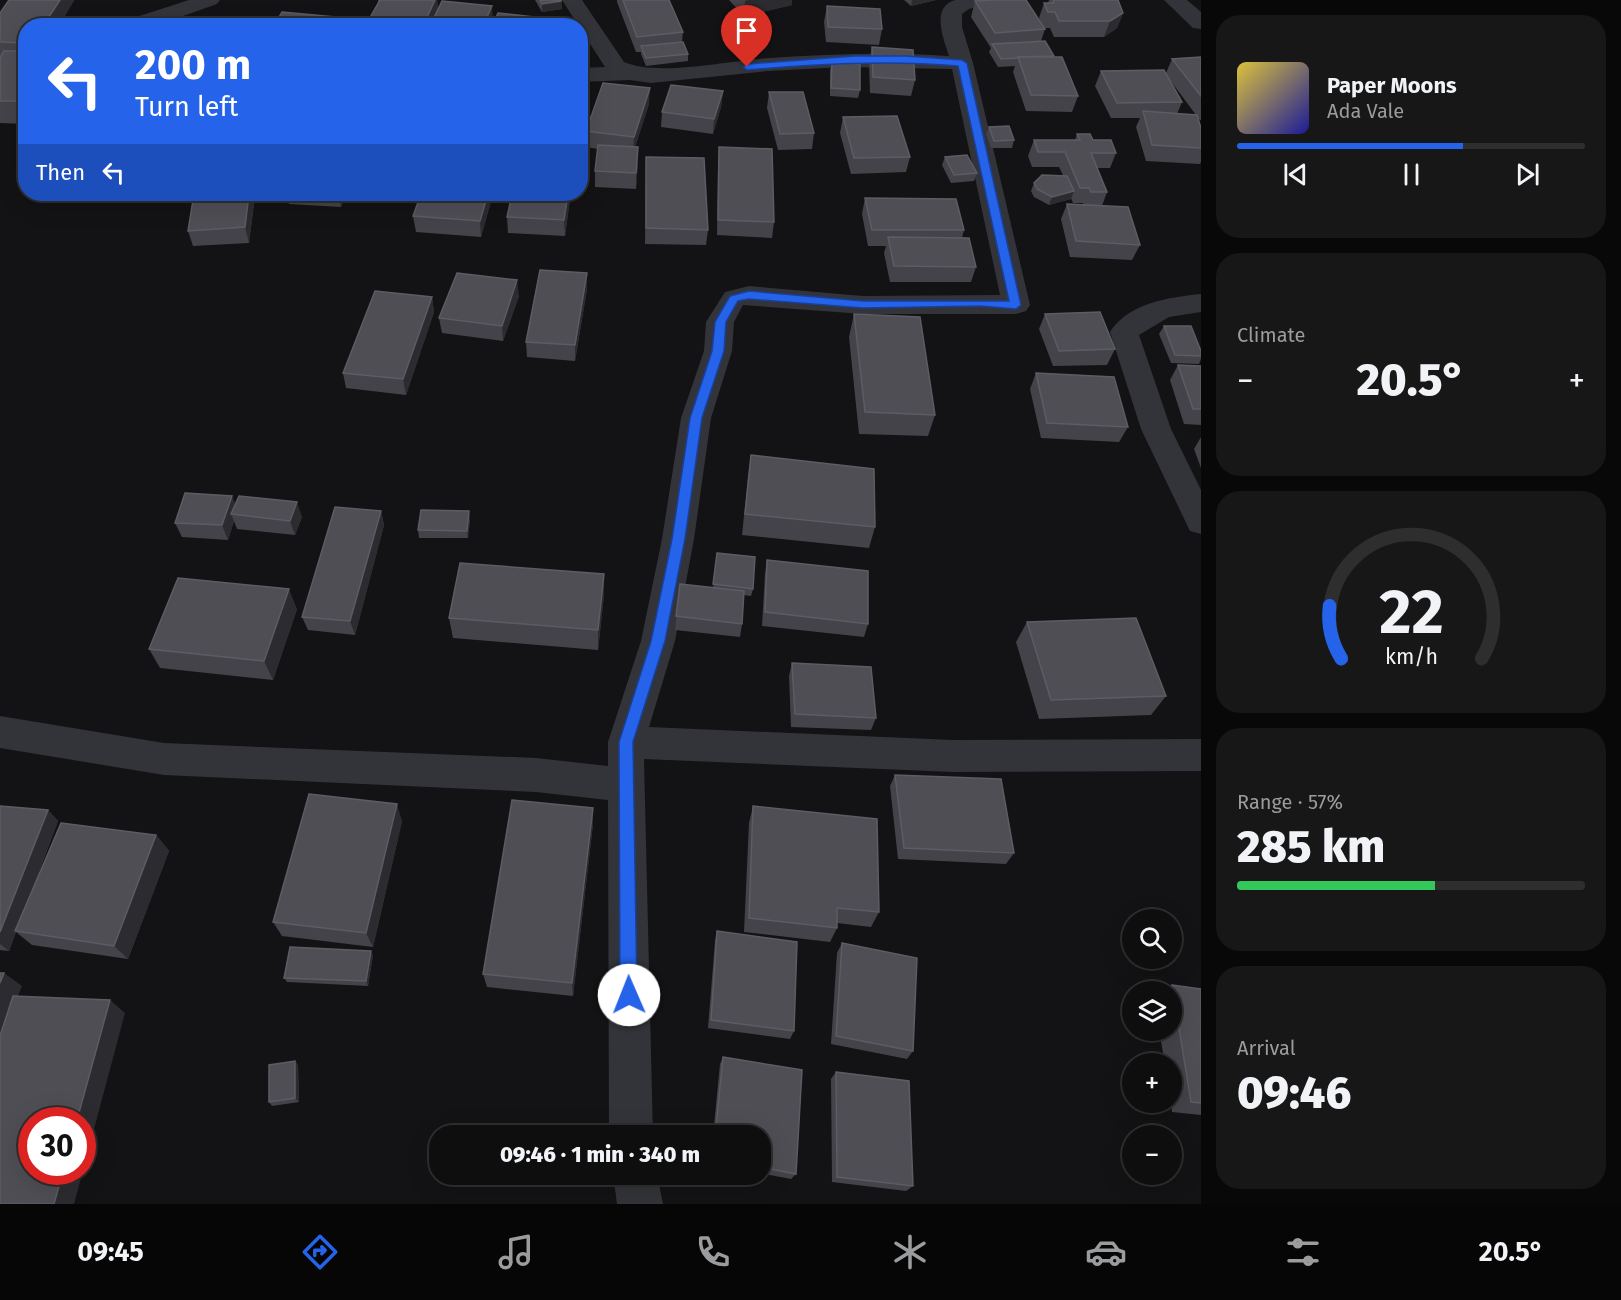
<!DOCTYPE html>
<meta charset="utf-8">
<style>
body{margin:0;font-family:"Fira Sans",sans-serif;background:#171718;color:#f1f3f6;height:100vh;display:flex;flex-direction:column;font-size:22px;white-space:nowrap}
*{box-sizing:border-box;margin:0}
p{font-size:20px;color:#9b9c9e}
.icon{flex:none;width:33px;height:33px;fill:none;stroke:currentColor;stroke-width:2;stroke-linecap:round;stroke-linejoin:round}
.map{position:relative;flex:1;overflow:hidden}
.drawer{display:flex;flex-direction:column;gap:15px;padding:15px;background:#080808;width:420px}
.drawer>*{flex:none}
.banner{position:absolute;left:18px;top:18px;width:570px;height:183px;border-radius:24px;box-shadow:0 6px 24px #0002,0 0 0 2px #2e2e2f;background:#2563eb;color:#fff;overflow:hidden}
.fabs{position:absolute;left:1122px;top:909px;display:grid;gap:12px}
.fabs a{display:grid;place-items:center;width:60px;height:60px;border-radius:50%;background:#0e0e0f;box-shadow:0 6px 24px #0002,0 0 0 2px #2e2e2f;font-size:30px}
.speed{position:absolute;left:18px;top:1107px;display:flex;gap:12px;font-size:30px;font-weight:700;text-align:center}
.speed>*{display:grid;place-content:center;width:78px;height:78px;border-radius:50%;background:#0e0e0f;box-shadow:0 6px 24px #0002,0 0 0 2px #2e2e2f;line-height:1}
.speed .limit{border:9px solid #d22;background:#fff;color:#111}
.pin{position:absolute;display:grid;place-items:center;width:51px;height:51px;color:#fff;margin:-62px -26px;border-radius:50% 50% 50% 0;rotate:-45deg;box-shadow:0 0 6px #0007}
.pin .icon{rotate:45deg}
.me{position:absolute;width:66px;margin:-33px;rotate:359deg;stroke-linejoin:round;filter:drop-shadow(0 0 4px #0008)}
.turn{display:flex;align-items:center;gap:21px;height:126px;padding:0 18px;font-size:27px}
.turn .icon{width:78px;height:78px;stroke-width:2.5}
.turn b{display:block;font-size:42px;line-height:51px}
.then{display:flex;align-items:center;height:57px;padding:0 18px;background:#0003;gap:12px;font-size:22px}
.big{font-size:45px;font-weight:800;line-height:1.1}
.drawer .card{flex:1;display:flex;flex-direction:column;justify-content:center;gap:9px;min-width:0;padding:0 21px;border-radius:24px;background:#171718}
.drawer .dial{align-items:center;gap:0}
.dial svg{height:156px;overflow:visible;fill:none;stroke:#2e2e2f;stroke-width:7;stroke-linecap:round;text-anchor:middle}
.dial text{fill:#f1f3f6;stroke:none}
.song{display:flex;align-items:center;gap:18px}
.cover{width:72px;height:72px;border-radius:9px;background:linear-gradient(135deg,hsl(50 70% 55%),hsl(240 70% 35%))}
.played{height:6px;border-radius:3px;background:linear-gradient(90deg,#2563eb 65%,#2e2e2f 65%)}
.keys{display:flex;justify-content:space-around;direction:ltr}
.heat{display:flex;justify-content:space-between;align-items:center;font-size:33px;direction:ltr}
.charge{height:9px;border-radius:4px;background:linear-gradient(90deg,#34c759 57%,#2e2e2f 0)}
.trip{position:absolute;left:429px;top:1125px;width:342px;height:60px;border-radius:24px;background:#0e0e0f;box-shadow:0 6px 24px #0002,0 0 0 2px #2e2e2f;font-weight:800;line-height:60px;text-align:center}
.tabs{display:flex;height:96px;justify-content:space-around;align-items:center;background:#060606;color:#9b9c9e}
.tabs .icon{width:42px;height:42px}
.tabs .selected{color:#2563eb}
.tabs b{font-size:27px;color:#f1f3f6}
main{display:flex;flex:1;min-height:0}
.map>svg:first-child{display:block}
.lines{fill:none;stroke-linecap:round;stroke-linejoin:round}
.minor{fill:#333439;fill-rule:evenodd}
.wall{fill:#444349;fill-rule:evenodd}
.shaded-wall{fill:#2c2b2f}
.building{fill:#4f4e55;stroke:#5c5c64;stroke-width:1.5}
.route{fill:#2563eb;stroke:#184099;stroke-width:1.5}
</style>
<main>
<div class="map">
<svg width="1201" height="1204" viewBox="0 0 1201 1204">
<rect width="100%" height="100%" fill="#131214"/>
<g class="lines">
<g class="minor">
<path d="M189 0H220L217 4 155 26 124 25 127 20Z"/>
<path d="M562 0H582L624 62C658 77 730 60 770 58 829 54 889 52 949 56 944 40 930 7 955 0 965 0 979 0 989 0L986 4 969 9 962 14V27L973 63 1030 305 1026 311 1016 314H863L743 305 734 322 732 351 711 418 694 539 675 641 649 727 953 740 1201 739V771L953 772 644 759 653 1136H609L608 800 536 792 164 775 0 748V716L164 743 536 758 608 766V742L641 641 662 539 681 418 704 351 706 322 725 292 749 286 863 296 1000 295 952 69 845 67 768 71 651 83 630 80 580 82V68L605 67Z"/>
<path d="M1164 0H1187L1201 12V29L1193 28Z"/>
<path d="M1201 294V312L1169 317 1139 335 1171 429 1201 490V534L1190 531 1141 429 1110 332C1128 303 1170 297 1201 294Z"/>
<path d="M613 1174H657L663 1204H617Z"/>
</g>
</g>
<g class="wall">
<path d="M9 0H74V1L26 26V124L0 123V13Z"/>
<path d="M378 0H437L438 9 493 21 491 26H369L368 21 378 3Z"/>
<path d="M535 0H561L562 9 542 12Z"/>
<path d="M617 0H669L683 32 682 42 688 54V61L646 66 641 54V52H636L617 2Z"/>
<path d="M729 0H792V5L744 16Z"/>
<path d="M904 0H936L911 6Z"/>
<path d="M1049 0H1118L1123 13 1117 28 1104 37H1054L1050 28H1044L1045 29 1041 41 1054 56 1053 57 1078 96 1072 112 1026 111 1013 72 1015 66 998 67 989 52 991 48 971 17 975 1 1041 23 1039 18 1044 3H1048Z"/>
<path d="M827 6 882 29 879 45 826 42 824 22Z"/>
<path d="M872 47 915 80 911 96 870 93 869 62Z"/>
<path d="M1201 57V120H1200L1197 117 1201 128V162L1200 164 1146 161 1136 127 1140 118H1111L1095 86 1101 71 1166 73 1172 59ZM1170 80 1196 115 1177 114 1182 102Z"/>
<path d="M832 62 860 90 858 98 830 96V70Z"/>
<path d="M723 91 721 107 713 134 661 127 662 112Z"/>
<path d="M769 92 814 133 812 149 778 150 767 108Z"/>
<path d="M649 104 635 147 638 162 636 189 595 187V171L598 149 586 147V131Z"/>
<path d="M843 117 910 157 906 172 851 174 840 133Z"/>
<path d="M989 127 1014 140 1012 148H991L986 134Z"/>
<path d="M1077 134 1093 140 1116 153 1110 168H1097L1107 192 1102 206 1140 245 1132 260 1070 257 1061 219 1067 204 1083 205V203H1073L1071 198V199L1049 205 1034 197 1031 191 1034 183 1063 175 1059 167H1032L1028 156 1034 140H1075Z"/>
<path d="M719 147 774 222 772 238 717 235 718 163Z"/>
<path d="M646 157 708 230 706 245 645 244Z"/>
<path d="M945 157 977 173 974 181 951 183 942 165Z"/>
<path d="M286 194H346L341 207 289 204Z"/>
<path d="M421 194H493L481 237 416 232 413 216Z"/>
<path d="M255 196 249 243 193 246 188 231Z"/>
<path d="M865 198 964 230 962 238 976 267 971 282H890L884 253 886 246H868L862 214Z"/>
<path d="M570 199 565 236 508 233 507 217Z"/>
<path d="M587 289 575 361 527 357 526 342Z"/>
<path d="M519 296 503 341 442 333 439 318Z"/>
<path d="M432 297 434 312 406 395 346 388 343 373Z"/>
<path d="M854 314 935 415 928 436 859 434 849 337Z"/>
<path d="M1045 314 1115 349 1107 365 1053 366 1039 329Z"/>
<path d="M1164 326 1201 351V359L1199 364 1171 363 1159 334Z"/>
<path d="M1178 365 1201 366V425L1184 424 1170 380Z"/>
<path d="M1036 373 1128 427 1119 442 1041 438 1030 389Z"/>
<path d="M1201 437V468L1194 449Z"/>
<path d="M751 455 875 527 869 548 742 535 748 477Z"/>
<path d="M235 504 302 517 295 535 237 529 234 521 228 540 182 537 175 523Z"/>
<path d="M381 511 384 525 355 635 308 630 302 617Z"/>
<path d="M470 519 468 538H419L418 530Z"/>
<path d="M717 553 753 589 751 596 744 595 742 624 740 637 675 630 680 584 713 588Z"/>
<path d="M767 560 868 624 864 637 762 626 765 574Z"/>
<path d="M604 574V595L598 650 453 638 449 618Z"/>
<path d="M297 609 273 680 160 668 149 649Z"/>
<path d="M1027 622 1166 696 1151 715 1039 719 1016 642Z"/>
<path d="M792 663 876 718 871 730 791 727 789 676Z"/>
<path d="M895 775 1014 853 1006 864 898 859 890 786Z"/>
<path d="M0 806 48 810 58 821 29 899 156 835 169 851 128 959 32 945 16 932 9 951 0 950Z"/>
<path d="M753 806 879 912 871 927 837 923V928L830 942 744 932 749 823Z"/>
<path d="M402 821 373 947 282 936 273 922Z"/>
<path d="M593 824 573 996 487 987 483 974Z"/>
<path d="M717 931 794 1031 790 1039 708 1028 715 941Z"/>
<path d="M842 943 913 1051 907 1059 831 1044 837 953Z"/>
<path d="M373 955 368 986 287 982 284 978Z"/>
<path d="M1172 985 1201 989V1115L1172 1112 1171 1102 1172 1064H1165L1159 1030H1172V992H1163Z"/>
<path d="M723 1057 796 1174 791 1179 760 1173V1136H713L720 1064Z"/>
<path d="M295 1061 298 1065 299 1102 272 1106 269 1102Z"/>
<path d="M836 1072 913 1186 906 1191 832 1182 831 1079Z"/>
</g>
<g class="shaded-wall">
<path d="M60 0H74V1L59 26H43Z"/>
<path d="M435 0H437L439 11 432 26H423Z"/>
<path d="M748 0H792V5L744 16 745 1Z"/>
<path d="M912 0H936L911 6Z"/>
<path d="M561 1 562 9 542 12V4Z"/>
<path d="M492 6 493 21 491 26H483Z"/>
<path d="M1123 13 1117 28 1104 37 1110 21Z"/>
<path d="M346 18 347 26H342Z"/>
<path d="M650 88 649 104 633 153 634 137Z"/>
<path d="M723 91 721 107 713 134 714 119Z"/>
<path d="M638 147V162L636 189V173Z"/>
<path d="M1074 191 1071 199 1049 205 1052 197Z"/>
<path d="M249 194H254L255 196 249 243 245 227Z"/>
<path d="M338 194H346L341 207Z"/>
<path d="M488 194H493L481 237 480 221Z"/>
<path d="M568 194H570V199L565 236 564 220Z"/>
<path d="M587 273V289L575 361V345Z"/>
<path d="M517 280 519 296 503 341 502 326Z"/>
<path d="M432 297 434 312 406 395 403 379Z"/>
<path d="M232 496 238 510 231 514 234 521 228 540 222 525Z"/>
<path d="M297 502 302 517 295 535 290 521Z"/>
<path d="M381 511 384 525 355 635 350 621Z"/>
<path d="M469 511 470 519 468 538 467 531Z"/>
<path d="M604 574V595L598 650V630Z"/>
<path d="M289 589 297 609 273 680 264 661Z"/>
<path d="M397 804 402 821 373 947 366 933Z"/>
<path d="M593 808V824L573 996 572 983Z"/>
<path d="M48 810 58 821 9 951 0 944V932Z"/>
<path d="M156 835 169 851 128 959 114 946Z"/>
<path d="M371 951 373 955 368 986 366 981Z"/>
<path d="M4 973 22 986 0 1040V983Z"/>
<path d="M110 1000 125 1013 74 1204H54L63 1172H82V1120H77Z"/>
<path d="M295 1061 298 1065 299 1102 295 1098Z"/>
</g>
<g class="building">
<path d="M9 0H60L43 26H26V43L0 42V13Z"/>
<path d="M380 0H435L423 26 368 21Z"/>
<path d="M540 0H561V1L542 4Z"/>
<path d="M623 0H669L683 32 637 37Z"/>
<path d="M992 0H1026L1045 29 995 33 975 1Z"/>
<path d="M1053 0H1118L1123 13 1110 21H1059L1055 12H1048L1044 3H1054Z"/>
<path d="M442 1 492 6 483 26H430Z"/>
<path d="M827 6 880 9 882 29 828 27Z"/>
<path d="M282 12 346 18 342 26H274Z"/>
<path d="M498 13 552 19 549 26H492Z"/>
<path d="M258 18 278 19 274 26H254Z"/>
<path d="M1045 41 1054 56 1018 57V58L1001 59 992 44Z"/>
<path d="M683 42 688 54 646 58 641 46Z"/>
<path d="M872 47 913 50 915 80 873 77Z"/>
<path d="M4 51H26V101H0V58Z"/>
<path d="M1018 57H1062L1078 96 1031 95Z"/>
<path d="M1201 57V96L1172 59Z"/>
<path d="M832 62 860 64V90L831 88Z"/>
<path d="M1164 70 1182 102 1117 103 1101 71Z"/>
<path d="M603 83 650 88 634 137 586 131Z"/>
<path d="M671 85 723 91 714 119 662 112Z"/>
<path d="M769 92H803L814 133 780 134Z"/>
<path d="M1143 111 1197 115 1201 128V148L1152 145Z"/>
<path d="M897 116 910 157 854 158 843 117Z"/>
<path d="M1009 126 1014 140 994 141 989 127Z"/>
<path d="M1077 134H1090L1093 140H1111L1116 153H1091L1107 192H1091L1089 188H1080L1065 152H1038L1034 140H1080Z"/>
<path d="M598 145 638 147 636 173 595 171Z"/>
<path d="M719 147 772 149 774 222 718 220Z"/>
<path d="M967 155 977 173 954 175 945 157Z"/>
<path d="M646 157 704 158 708 230 646 228Z"/>
<path d="M1042 175 1067 176 1074 191 1052 197 1037 189 1034 183Z"/>
<path d="M194 194H249L245 227 188 231Z"/>
<path d="M421 194H488L480 221 413 216Z"/>
<path d="M512 194H568L564 220 507 217Z"/>
<path d="M865 198 956 199 964 230H872Z"/>
<path d="M1067 204 1128 207 1140 245 1076 241Z"/>
<path d="M888 237 969 238 976 267 894 266Z"/>
<path d="M540 270 587 273 575 345 526 342Z"/>
<path d="M457 273 517 280 502 326 439 318Z"/>
<path d="M375 291 432 297 403 379 343 373Z"/>
<path d="M1100 312 1115 349 1059 351 1045 314Z"/>
<path d="M854 314 920 317 935 415 865 412Z"/>
<path d="M1164 326H1191L1201 351V356L1175 355Z"/>
<path d="M1178 365 1201 366V409H1193Z"/>
<path d="M1036 373 1114 377 1128 427 1047 423Z"/>
<path d="M751 455 874 469 875 527 745 514Z"/>
<path d="M185 493 232 496 222 525 175 523Z"/>
<path d="M239 496 297 502 290 521 231 514Z"/>
<path d="M335 507 381 511 350 621 302 617Z"/>
<path d="M421 510 469 511 467 531 418 530Z"/>
<path d="M717 553 755 557 753 589 713 584Z"/>
<path d="M767 560 868 571V624L765 612Z"/>
<path d="M460 563 604 574 598 630 449 618Z"/>
<path d="M178 578 289 589 264 661 149 649Z"/>
<path d="M680 584 744 591 742 624 676 616Z"/>
<path d="M1136 618 1166 696 1051 700 1027 622Z"/>
<path d="M792 663 871 667 876 718 795 714Z"/>
<path d="M895 775 1001 779 1014 853 904 848Z"/>
<path d="M309 794 397 804 366 933 273 922Z"/>
<path d="M512 800 593 808 572 983 483 974Z"/>
<path d="M0 806 48 810 0 932Z"/>
<path d="M753 806 877 819 879 912 837 908V928L749 918Z"/>
<path d="M61 823 156 835 114 946 15 931Z"/>
<path d="M717 931 797 942 794 1031 711 1020Z"/>
<path d="M842 943 917 958 913 1051 836 1036Z"/>
<path d="M290 947 371 951 366 981 284 978Z"/>
<path d="M0 973H4L0 983Z"/>
<path d="M1172 985 1201 989V1103L1191 1102Z"/>
<path d="M13 996 110 1000 77 1120H32V1172H63L54 1204H0V1036Z"/>
<path d="M723 1057 802 1070 796 1174 760 1167V1136H715Z"/>
<path d="M295 1061V1098L269 1102V1065Z"/>
<path d="M836 1072 909 1081 913 1186 837 1177Z"/>
</g>
<path class="route" d="M855 56H906L962 60 967 63 1021 305 1016 309 980 306 863 308 749 299 738 301 726 322 724 351 702 418 685 539 665 641 633 742 637 995 635 1001 629 1004 623 1001 620 995 619 742 651 641 672 539 690 418 712 351 715 322 730 296 749 291 863 301H1009L958 66C887 60 818 64 747 70L743 67 747 64Z"/>
</svg>
<div class="fabs">
<a><svg class="icon" aria-label="search" viewBox="0 0 24 24"><circle cx="10" cy="10" r="6"/><path d="M15 15l6 6"/></svg></a>
<a><svg class="icon" aria-label="layers" viewBox="0 0 24 24"><path d="M12 4l9 5-9 5-9-5zM3 14l9 5 9-5"/></svg></a>
<a>+</a>
<a>−</a>
</div>
<div class="speed"><div class="limit">30</div></div>
<div class="pin" style="left:747px;top:67px;background:#d93025"><svg class="icon" aria-label="arrive" viewBox="0 0 24 24"><path d="M6 21V4h12l-3 4 3 4H6"/></svg></div>
<svg class="me" style="left:629px;top:995px" viewBox="-20 -20 40 40"><circle r="19" fill="#fff"/><path d="M0-13L10 11 0 6-10 11z" fill="#2563eb"/></svg>
<div class="trip">09:46 · 1 min · 340 m</div>
<div class="banner">
<div class="turn"><svg class="icon" aria-label="left" viewBox="0 0 24 24"><path d="M17 20v-9H6M10 6l-5 5 5 5"/></svg><div><b>200 m</b>Turn left</div></div>
<div class="then">Then<svg class="icon" aria-label="left" viewBox="0 0 24 24"><path d="M17 20v-9H6M10 6l-5 5 5 5"/></svg></div>
</div>
</div>
<section class="drawer">
<div class="card">
<div class="song"><i class="cover"></i><div><b>Paper Moons</b><p>Ada Vale</p></div></div>
<div class="played"></div>
<div class="keys"><svg class="icon" aria-label="previous" viewBox="0 0 24 24"><path d="M18 5L8 12l10 7zM5 5v14"/></svg><svg class="icon" aria-label="pause" viewBox="0 0 24 24"><path d="M8 5v14M16 5v14"/></svg><svg class="icon" aria-label="next" viewBox="0 0 24 24"><path d="M6 5l10 7-10 7zM19 5v14"/></svg></div>
</div>
<div class="card"><p>Climate</p>
<div class="heat"><a>−</a><b class="big">20.5°</b><a>+</a></div>
</div>
<div class="card dial"><svg viewBox="0 0 100 80">
<path d="M14 69A42 42 0 1 1 86 69"/>
<path d="M14 69A42 42 0 0 1 8 42" stroke="#2563eb"/>
<text x="50" y="56" font-size="32" font-weight="700">22</text>
<text x="50" y="72" font-size="11">km/h</text>
</svg></div>
<div class="card"><p>Range · 57%</p><b class="big">285 km</b><div class="charge"></div></div>
<div class="card"><p>Arrival</p><b class="big">09:46</b></div>
</section>
</main>
<nav class="tabs">
<b>09:45</b>
<svg class="icon selected" aria-label="directions" viewBox="0 0 24 24"><path d="M12 3l9 9-9 9-9-9zM9 14v-3h6M13 9l2 2-2 2"/></svg>
<svg class="icon" aria-label="music" viewBox="0 0 24 24"><path d="M9 18V5l10-2v13"/><circle cx="6" cy="18" r="3"/><circle cx="16" cy="16" r="3"/></svg>
<svg class="icon" aria-label="phone" viewBox="0 0 24 24"><path d="M5 4h4l2 5-3 2q2 4 5 5l2-3 5 2v4C11 20 4 13 5 4z"/></svg>
<svg class="icon" aria-label="climate" viewBox="0 0 24 24"><path d="M12 3v18M4 7l16 10M4 17L20 7"/></svg>
<svg class="icon" aria-label="car" viewBox="0 0 24 24"><path d="M5 17H2v-5l4-1 3-4h7l3 4 3 1v5h-3M9 17h6M6 11h13"/><circle cx="7" cy="17" r="2"/><circle cx="17" cy="17" r="2"/></svg>
<svg class="icon" aria-label="filters" viewBox="0 0 24 24"><path d="M4 7h16M4 17h16"/><circle cx="9" cy="7" r="2"/><circle cx="15" cy="17" r="2"/></svg>
<b>20.5°</b>
</nav>
